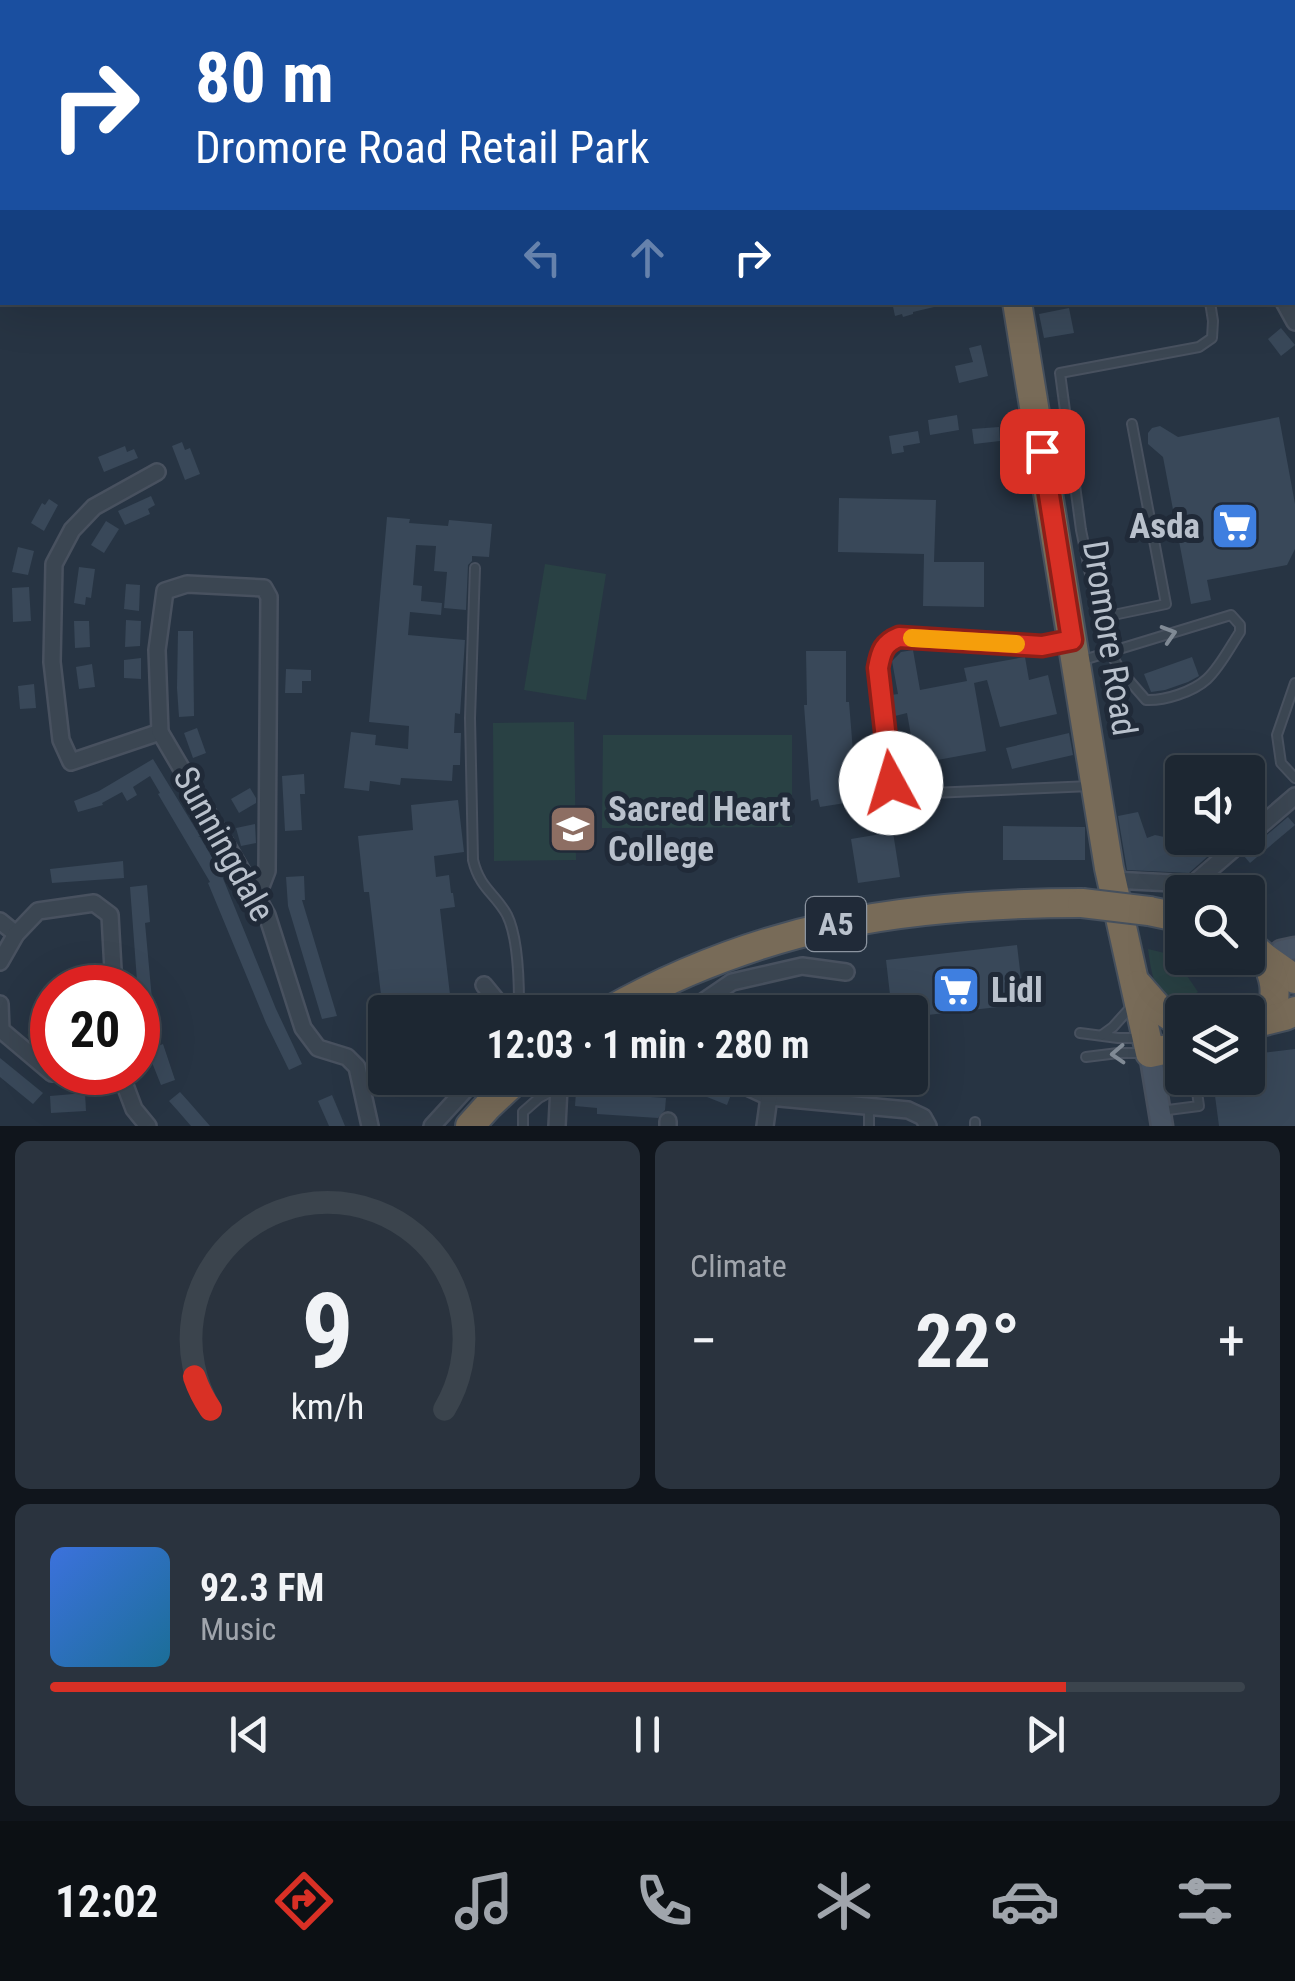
<!DOCTYPE html>
<meta charset="utf-8">
<style>
body{margin:0;font-family:"Roboto Condensed",sans-serif;background:#2a333e;color:#f1f3f6;height:100vh;display:flex;flex-direction:column;font-size:38px;white-space:nowrap}
*{box-sizing:border-box;margin:0}
p{font-size:32px;color:#a0a5ac}
.icon{flex:none;width:55px;height:55px;fill:none;stroke:currentColor;stroke-width:2;stroke-linecap:round;stroke-linejoin:round}
.map{position:relative;height:1126px;overflow:hidden}
.details{display:flex;flex-direction:column;gap:15px;padding:15px;background:#10151c;flex:1}
.details>*{flex:none}
.guide{position:absolute;left:0px;top:0px;width:1295px;height:305px;box-shadow:0 10px 40px #0002,0 0 0 2px #3b444d;background:#1a4fa0;color:#fff;overflow:hidden}
.controls{position:absolute;left:1165px;top:755px;display:grid;gap:20px}
.controls a{display:grid;place-items:center;width:100px;height:100px;border-radius:10px;background:#1d2732;box-shadow:0 10px 40px #0002,0 0 0 2px #3b444d;font-size:50px}
.speed{position:absolute;left:30px;top:965px;display:flex;gap:20px;font-size:50px;font-weight:700;text-align:center}
.speed>*{display:grid;place-content:center;width:130px;height:130px;border-radius:50%;background:#1d2732;box-shadow:0 10px 40px #0002,0 0 0 2px #3b444d;line-height:1}
.speed .limit{border:15px solid #d22;background:#fff;color:#111}
.pin{position:absolute;display:grid;place-items:center;width:85px;height:85px;color:#fff;margin:-42px;border-radius:20px;box-shadow:0 5px 15px #0006}
.me{position:absolute;width:110px;margin:-55px;rotate:354deg;stroke-linejoin:round;filter:drop-shadow(0 0 8px #0008)}
.turn{display:flex;align-items:center;gap:35px;height:210px;padding:0 30px;font-size:45px}
.turn .icon{width:130px;height:130px;stroke-width:2.5}
.turn b{display:block;font-size:70px;line-height:85px}
.lanes{display:flex;align-items:center;height:95px;padding:0 30px;background:#0003;justify-content:center;gap:50px;direction:ltr}
.lanes .off{opacity:.35}
.big{font-size:75px;font-weight:700;line-height:1.1}
.details .tile{flex:1;display:flex;flex-direction:column;justify-content:center;gap:15px;min-width:0;padding:0 35px;border-radius:15px;background:#2a333e}
.details .dial{align-items:center;gap:0}
.dial svg{height:260px;overflow:visible;fill:none;stroke:#3b444d;stroke-width:7;stroke-linecap:round;text-anchor:middle}
.dial text{fill:#f1f3f6;stroke:none}
.song{display:flex;align-items:center;gap:30px}
.cover{width:120px;height:120px;border-radius:15px;background:linear-gradient(135deg,hsl(220 70% 55%),hsl(200 70% 35%))}
.played{height:10px;border-radius:5px;background:linear-gradient(90deg,#d93025 85%,#3b444d 85%)}
.keys{display:flex;justify-content:space-around;direction:ltr}
.heat{display:flex;justify-content:space-between;align-items:center;font-size:55px;direction:ltr}
.details .tiles{flex:1;display:grid;gap:15px;grid-template-columns:1fr 1fr}
.tile:last-child{grid-column:span 2}
.trip{position:absolute;left:368px;top:995px;width:560px;height:100px;border-radius:10px;background:#1d2732;box-shadow:0 10px 40px #0002,0 0 0 2px #3b444d;font-weight:700;line-height:100px;text-align:center}
.tab-bar{display:flex;height:160px;justify-content:space-around;align-items:center;background:#0c1014;color:#a0a5ac}
.tab-bar .icon{width:70px;height:70px}
.tab-bar .on{color:#d93025}
.tab-bar b{font-size:45px;color:#f1f3f6}
.map>svg:first-child{display:block}
.green{fill:#294144}
.building{fill:#394859}
.lines{fill:none;stroke-linecap:round;stroke-linejoin:round}
.lane-casing{stroke:#48515f;stroke-width:12}
.street-casing{stroke:#48515f;stroke-width:20}
.secondary-casing{stroke:#48515f;stroke-width:25}
.highway-casing{stroke:#46505d;stroke-width:32}
.lane{stroke:#3b4652;stroke-width:8}
.street{stroke:#3b4652;stroke-width:15}
.secondary{stroke:#495565;stroke-width:20}
.highway{stroke:#786b58;stroke-width:28}
.highway-bridge-casing{stroke:#46505d;stroke-width:32;stroke-linecap:butt}
.highway-bridge{stroke:#786b58;stroke-width:28}
.oneway{stroke:#808a95}
.route-casing{stroke:#8d1f18;stroke-width:25}
.route{stroke:#d93025;stroke-width:18}
.slow{stroke:#f59e0b;stroke-width:18}
.labels{text-anchor:middle;stroke-width:10;stroke-linejoin:round;paint-order:stroke}
.shield{fill:#202a38;stroke:#8b94a0;stroke-width:2.5}
.shield-label{font-size:32px;font-weight:bold;fill:#b9c1cc}
.poi-label{font-size:35px;font-weight:bold;fill:#b9c1cc;stroke:#202a38;text-anchor:start}
.street-label{font-size:35px;fill:#b9c1cc;stroke:#202a38}
</style>
<div class="map">
<svg width="1295" height="1126" viewBox="0 0 1295 1126">
<rect width="100%" height="100%" fill="#273443"/>
<g class="green">
<path d="M545 564 606 574 586 700 524 690Z"/>
<path d="M574 722 576 860 494 861 493 723Z"/>
<path d="M603 735H792V827L602 828Z"/>
<path d="M1148 949 1173 955 1198 992 1172 1007C1154 993 1151 971 1148 949Z"/>
<path d="M51 1010 52 1011V1060L27 1035Z"/>
</g>
<g class="building">
<path d="M892 302H933L934 307 913 312V314L903 317 902 314 895 316Z"/>
<path d="M1069 308 1074 333 1044 338 1039 314Z"/>
<path d="M1281 328 1295 345 1281 356 1268 339Z"/>
<path d="M981 345 988 376 959 383 955 366 973 362 969 348Z"/>
<path d="M957 415 959 430 930 435 928 420Z"/>
<path d="M1279 417 1295 504V549L1287 565 1207 580 1211 600 1191 604 1163 457 1148 444V433L1152 428 1160 426 1178 437Z"/>
<path d="M999 427 1000 441 974 444 972 429Z"/>
<path d="M918 431 920 443 903 446 904 452 892 454 889 436Z"/>
<path d="M182 442 185 450 190 448 200 474 185 480 172 446Z"/>
<path d="M125 446 127 452 134 449 138 458 104 472 98 457Z"/>
<path d="M151 496 155 505 148 509 150 514 125 525 118 511Z"/>
<path d="M839 498 936 500 934 562H984V607L923 606 924 554 838 552Z"/>
<path d="M49 499 58 505 44 531 31 523 42 503 45 505Z"/>
<path d="M387 517 410 519 409 523 448 526 449 520 492 524 489 557 472 556V561L468 565 466 610 444 608 447 572 434 571 436 546 416 545 413 585 422 586 421 601 442 603 441 615 410 612 408 635 465 640 460 714 455 713 454 733H461L460 765H453L452 781 401 778 400 785 370 781 369 791 344 788 351 732 376 735 375 745 408 749 409 726 369 722Z"/>
<path d="M106 521 119 529 104 553 91 545Z"/>
<path d="M18 547 34 551 28 575 12 572Z"/>
<path d="M79 567 95 569 91 598 86 597 85 605 74 603Z"/>
<path d="M126 584 140 585 139 611 124 609Z"/>
<path d="M29 587 31 621 13 622 12 588Z"/>
<path d="M126 620 141 621 140 646 125 647Z"/>
<path d="M74 621H89L90 647 75 648Z"/>
<path d="M178 631H193L194 716 179 717 177 688Z"/>
<path d="M913 650 920 690 967 681 964 668 1025 657 1029 680 1048 675 1057 714 1000 727 987 680 974 683 986 751 916 764 907 713 895 716 891 695 898 694 892 661 901 652Z"/>
<path d="M806 651H846V702H849L855 776 861 775 864 800 820 807 818 799 811 801 804 705H807Z"/>
<path d="M1192 657 1199 676 1188 682 1165 690 1151 692 1144 674Z"/>
<path d="M141 658V679L124 678V660Z"/>
<path d="M92 664 95 687 79 689 76 667Z"/>
<path d="M286 669 311 670V681H302V693H285Z"/>
<path d="M34 684 36 708 20 709 18 686Z"/>
<path d="M197 728 206 753 193 758 184 733Z"/>
<path d="M1069 733 1073 755 1012 769 1006 748Z"/>
<path d="M153 759 200 836 198 837H200L220 871 276 1009 302 1064 289 1070 266 1023 208 883 210 882 158 794 160 793 150 776 133 787 137 795 127 801 122 792 102 803 103 805 78 812 74 801 99 791Z"/>
<path d="M304 774 305 794H300L302 830 285 831 282 776Z"/>
<path d="M250 788 256 798V803L239 813 231 799Z"/>
<path d="M458 800 464 852 434 856 436 877 449 875 451 893H453L455 907 440 909 452 1012H383L369 892H364L358 836 413 830 411 805Z"/>
<path d="M1138 812 1147 838 1155 835 1183 841 1193 845 1196 851 1211 842 1216 849 1189 873 1127 870 1118 816Z"/>
<path d="M1288 817 1295 825 1250 863 1243 855Z"/>
<path d="M255 824 256 843 241 846 236 828Z"/>
<path d="M1003 826 1085 827V860H1003Z"/>
<path d="M893 832 900 877 858 883 851 839Z"/>
<path d="M123 861 124 878 52 883 50 869Z"/>
<path d="M304 876 305 900H302L337 1016 322 1019 288 906 286 877Z"/>
<path d="M147 885 150 922 145 923 155 1032 141 1034 130 887Z"/>
<path d="M1017 945 1024 1004 910 1017V1012H892L886 960Z"/>
<path d="M765 995 831 998 830 1012H763Z"/>
<path d="M163 1044 175 1080 161 1085 147 1050Z"/>
<path d="M1295 1049V1126H1219L1215 1096 1209 1089 1211 1078H1248V1050L1254 1054Z"/>
<path d="M0 1058 43 1093 33 1104 0 1077Z"/>
<path d="M708 1082 732 1092 727 1105 702 1095Z"/>
<path d="M180 1092 189 1102 210 1126H191L178 1111 169 1101Z"/>
<path d="M576 1092 666 1098 665 1110 658 1118 597 1114V1108L575 1106Z"/>
<path d="M85 1093 86 1111 51 1113 50 1096Z"/>
<path d="M332 1095 340 1114 345 1126H329L318 1101Z"/>
</g>
<g class="lines">
<g class="lane-casing">
<g id="lane">
<path d="M1132 424 1166 604 1099 618 1081 530 1060 373 1199 347 1212 338 1213 321 1210 302"/>
<path d="M475 568 470 718 473 860C480 889 495 893 507 915 518 937 519 980 519 1004"/>
<path d="M1068 641 1041 645 899 637C884 643 881 651 878 668L891 783 896 792 909 794 1091 786"/>
<path d="M1080 661 1231 615 1240 625V632C1230 647 1220 667 1207 679 1193 692 1164 701 1146 700L1120 670 1110 652"/>
<path d="M1295 683 1277 735 1281 763 1295 778"/>
<path d="M1080 1033 1118 1038H1141"/>
<path d="M1102 1035 1113 1027 1131 1007"/>
<path d="M1086 1057 1118 1053H1145"/>
<path d="M869 1107V1126"/>
<path d="M1160 1111 1199 1106 1195 1078"/>
<path d="M975 1122V1126"/>
<path d="M523 1126V1112L539 1098 559 1087"/>
</g>
</g>
<g class="street-casing">
<g id="street">
<path d="M897 0 898 2"/>
<path d="M1094 0 1095 2"/>
<path d="M1186 0V2"/>
<path d="M1292 168 1295 163"/>
<path d="M1284 302 1295 322"/>
<path d="M157 472 94 507 72 530 54 564 52 662 61 740 71 762 160 732"/>
<path d="M1112 880 1193 884 1295 796"/>
<path d="M257 897 267 871 269 597 264 588 187 584 165 591 157 650 160 732 257 897 267 915 303 1028 318 1048 347 1057 357 1067 370 1126"/>
<path d="M0 921 16 934"/>
<path d="M0 962 16 934 38 911 94 903 110 915 114 988"/>
<path d="M484 985 506 1012"/>
<path d="M0 1004 1 1030 52 1073H120"/>
<path d="M519 1012V1004"/>
<path d="M688 1012 732 982 802 966 846 972"/>
<path d="M120 1072 134 1109 148 1126"/>
<path d="M728 1078 769 1097 908 1110 923 1117 928 1126"/>
<path d="M432 1126 476 1078"/>
<path d="M557 1126 559 1087"/>
<path d="M668 1126V1121"/>
<path d="M765 1126 769 1097"/>
</g>
</g>
<g class="secondary-casing">
<g id="secondary">
<path d="M1281 951 1295 948"/>
<path d="M1150 1053 1162 1126"/>
</g>
</g>
<g class="highway-casing">
<g id="highway">
<path d="M937 0V2"/>
<path d="M1017 302 1109 868 1150 1053 1182 1046"/>
<path d="M1149 911 1182 918"/>
<path d="M1248 943 1265 958 1295 979"/>
<path d="M1265 958C1275 978 1277 991 1272 1012"/>
<path d="M1138 985 1158 1008 1182 1024"/>
<path d="M607 1012C761 925 906 903 1082 903"/>
<path d="M1248 1025 1285 1016 1295 1011"/>
<path d="M470 1126 488 1106 518 1078"/>
</g>
</g>
<use href="#lane" class="lane"/>
<use href="#street" class="street"/>
<use href="#secondary" class="secondary"/>
<use href="#highway" class="highway"/>
<g class="highway-bridge-casing">
<path id="highway-bridge" d="M1082 903 1149 911"/>
</g>
<use href="#highway-bridge" class="highway-bridge"/>
</g>
<defs><path id="oneway-chevron" d="M-2-3.5L2.5 0L-2 3.5" fill="none" stroke-width="1.6" stroke-linecap="round" stroke-linejoin="round" transform="scale(2.5)"/></defs>
<g class="oneway">
<use href="#oneway-chevron" transform="translate(1169 634) rotate(-17)"/>
<use href="#oneway-chevron" transform="translate(1118 1054) rotate(177)"/>
</g>
<g class="lines">
<g class="route-casing">
<path id="route" d="M891 783 878 668C881 651 884 643 899 637L1042 646 1072 640 1042 451"/>
</g>
<use href="#route" class="route"/>
<path class="slow" d="M912 638 1016 644"/>
</g>
<defs>
<g id="supermarket-square" transform="scale(2.5)"><rect x="-9" y="-9" width="18" height="18" rx="4" fill="#3f7fe0" stroke="#202a38"/><path d="M-6-5.5h2.5l.6 2H6L4.5 2H-2.5L-4.4-4H-6ZM-1.5 3.2a1.3 1.3 0 1 0 .1 0ZM3 3.2a1.3 1.3 0 1 0 .1 0Z" fill="#fff"/></g>
<g id="university-square" transform="scale(2.5)"><rect x="-9" y="-9" width="18" height="18" rx="4" fill="#8d6e63" stroke="#202a38"/><path d="M0-5L7-2L0 1L-7-2ZM-4 1L0 2.5L4 1V4Q0 6-4 4Z" fill="#fff"/></g>
</defs>
<g fill-rule="evenodd">
<use href="#supermarket-square" x="1235" y="526"/>
<use href="#university-square" x="573" y="829"/>
<use href="#supermarket-square" x="956" y="990"/>
</g>
<g class="labels">
<rect class="shield" x="806" y="897" width="60" height="54" rx="8"/>
<g class="shield-label">
<text x="836" y="935">A5</text>
</g>
<g class="poi-label">
<text x="1200" y="538" text-anchor="end">Asda</text>
<text x="608" y="821">Sacred Heart<tspan x="608" dy="40">College</tspan></text>
<text x="991" y="1002">Lidl</text>
</g>
<g class="street-label">
<text transform="translate(1110 638) rotate(81)" y="12">Dromore Road</text>
<text transform="translate(224 844) rotate(61)" y="12">Sunningdale</text>
</g>
</g>
</svg>
<div class="controls">
<a><svg class="icon" aria-label="sound" viewBox="0 0 24 24"><path d="M4 9h4l5-4v14l-5-4H4zM17 9q2 3 0 6"/></svg></a>
<a><svg class="icon" aria-label="search" viewBox="0 0 24 24"><circle cx="10" cy="10" r="6"/><path d="M15 15l6 6"/></svg></a>
<a><svg class="icon" aria-label="layers" viewBox="0 0 24 24"><path d="M12 4l9 5-9 5-9-5zM3 14l9 5 9-5"/></svg></a>
</div>
<div class="speed"><div class="limit">20</div></div>
<div class="pin" style="left:1042px;top:451px;background:#d93025"><svg class="icon" aria-label="arrive" viewBox="0 0 24 24"><path d="M6 21V4h12l-3 4 3 4H6"/></svg></div>
<svg class="me" style="left:891px;top:783px" viewBox="-20 -20 40 40"><circle r="19" fill="#fff"/><path d="M0-13L10 11 0 6-10 11z" fill="#d93025"/></svg>
<div class="trip">12:03 · 1 min · 280 m</div>
<div class="guide">
<div class="turn"><svg class="icon" aria-label="right" viewBox="0 0 24 24"><path d="M7 20v-9h11M14 6l5 5-5 5"/></svg><div><b>80 m</b>Dromore Road Retail Park</div></div>
<div class="lanes"><svg class="icon off" aria-label="left" viewBox="0 0 24 24"><path d="M17 20v-9H6M10 6l-5 5 5 5"/></svg><svg class="icon off" aria-label="ahead" viewBox="0 0 24 24"><path d="M12 20V5M6 11l6-6 6 6"/></svg><svg class="icon" aria-label="right" viewBox="0 0 24 24"><path d="M7 20v-9h11M14 6l5 5-5 5"/></svg></div>
</div>
</div>
<section class="details">
<div class="tiles">
<div class="tile dial"><svg viewBox="0 0 100 80">
<path d="M14 69A42 42 0 1 1 86 69"/>
<path d="M14 69A42 42 0 0 1 9 59" stroke="#d93025"/>
<text x="50" y="56" font-size="32" font-weight="700">9</text>
<text x="50" y="72" font-size="11">km/h</text>
</svg></div>
<div class="tile"><p>Climate</p>
<div class="heat"><a>−</a><b class="big">22°</b><a>+</a></div>
</div>
<div class="tile">
<div class="song"><i class="cover"></i><div><b>92.3 FM</b><p>Music</p></div></div>
<div class="played"></div>
<div class="keys"><svg class="icon" aria-label="previous" viewBox="0 0 24 24"><path d="M18 5L8 12l10 7zM5 5v14"/></svg><svg class="icon" aria-label="pause" viewBox="0 0 24 24"><path d="M8 5v14M16 5v14"/></svg><svg class="icon" aria-label="next" viewBox="0 0 24 24"><path d="M6 5l10 7-10 7zM19 5v14"/></svg></div>
</div>
</div>
</section>
<nav class="tab-bar">
<b>12:02</b>
<svg class="icon on" aria-label="directions" viewBox="0 0 24 24"><path d="M12 3l9 9-9 9-9-9zM9 14v-3h6M13 9l2 2-2 2"/></svg>
<svg class="icon" aria-label="music" viewBox="0 0 24 24"><path d="M9 18V5l10-2v13"/><circle cx="6" cy="18" r="3"/><circle cx="16" cy="16" r="3"/></svg>
<svg class="icon" aria-label="phone" viewBox="0 0 24 24"><path d="M5 4h4l2 5-3 2q2 4 5 5l2-3 5 2v4C11 20 4 13 5 4z"/></svg>
<svg class="icon" aria-label="climate" viewBox="0 0 24 24"><path d="M12 3v18M4 7l16 10M4 17L20 7"/></svg>
<svg class="icon" aria-label="car" viewBox="0 0 24 24"><path d="M5 17H2v-5l4-1 3-4h7l3 4 3 1v5h-3M9 17h6M6 11h13"/><circle cx="7" cy="17" r="2"/><circle cx="17" cy="17" r="2"/></svg>
<svg class="icon" aria-label="filters" viewBox="0 0 24 24"><path d="M4 7h16M4 17h16"/><circle cx="9" cy="7" r="2"/><circle cx="15" cy="17" r="2"/></svg>
</nav>
